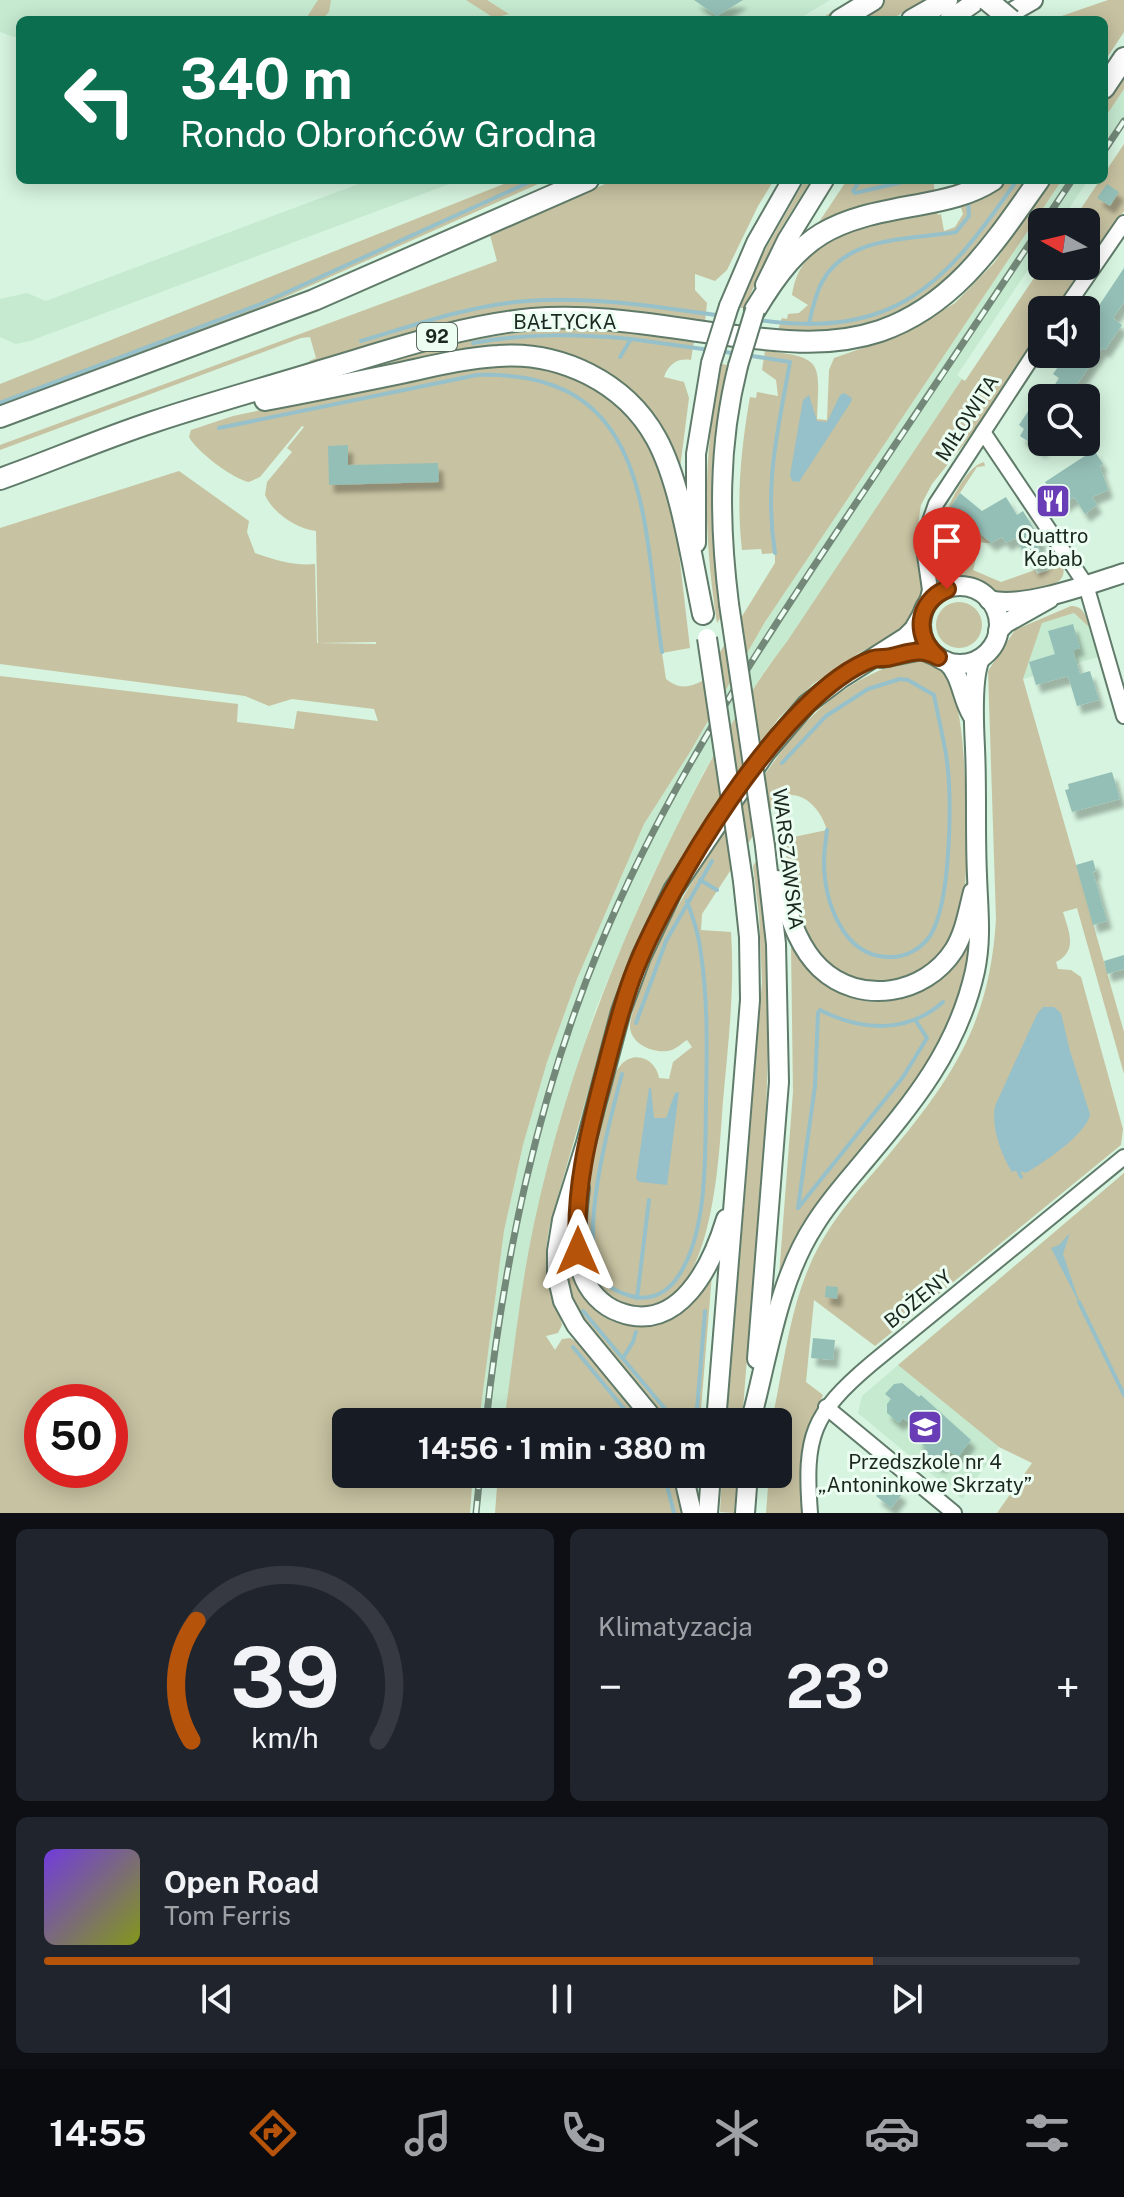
<!DOCTYPE html>
<html lang="pl">
<meta charset="utf-8">
<style>
body{margin:0;font-family:"Public Sans",sans-serif;background:#20242c;color:#f1f3f6;height:100vh;display:flex;flex-direction:column;font-size:30px;white-space:nowrap}
*{box-sizing:border-box;margin:0}
p{font-size:26px;color:#9ea1a6}
.icon{flex:none;width:44px;height:44px;fill:none;stroke:currentColor;stroke-width:2;stroke-linecap:round;stroke-linejoin:round}
.map{position:relative;height:1513px;overflow:hidden}
.sheet{display:flex;flex-direction:column;gap:16px;padding:16px;background:#0d0f14;flex:1}
.sheet>*{flex:none}
.banner{position:absolute;left:16px;top:16px;width:1092px;height:168px;border-radius:12px;box-shadow:0 4px 20px #0003;background:#0b6e4f;color:#fff;overflow:hidden}
.needle{width:52px;rotate:278deg}
.fabs{position:absolute;left:1028px;top:208px;display:grid;gap:16px}
.fabs a{display:grid;place-items:center;width:72px;height:72px;border-radius:12px;background:#171b24;box-shadow:0 4px 20px #0003;font-size:40px}
.speed{position:absolute;left:24px;top:1384px;display:flex;gap:16px;font-size:40px;font-weight:700;text-align:center}
.speed>*{display:grid;place-content:center;width:104px;height:104px;border-radius:50%;background:#171b24;box-shadow:0 4px 20px #0003;line-height:1}
.speed .limit{border:12px solid #d22;background:#fff;color:#111}
.pin{position:absolute;display:grid;place-items:center;width:68px;height:68px;color:#fff;margin:-82px -34px;border-radius:50% 50% 50% 0;rotate:-45deg;box-shadow:0 0 8px #0007}
.pin .icon{rotate:45deg}
.me{position:absolute;width:88px;margin:-44px;rotate:0deg;stroke-linejoin:round;filter:drop-shadow(0 0 6px #0008)}
.turn{display:flex;align-items:center;gap:28px;height:168px;padding:0 32px;font-size:36px}
.turn .icon{width:104px;height:104px;stroke-width:2.5}
.turn b{display:block;font-size:56px;line-height:68px}
.big{font-size:60px;font-weight:700;line-height:1.1}
.sheet .tile{flex:1;display:flex;flex-direction:column;justify-content:center;gap:12px;min-width:0;padding:0 28px;border-radius:12px;background:#20242c}
.sheet .dial{align-items:center;gap:0}
.dial svg{height:208px;overflow:visible;fill:none;stroke:#363941;stroke-width:7;stroke-linecap:round;text-anchor:middle}
.dial text{fill:#f1f3f6;stroke:none}
.song{display:flex;align-items:center;gap:24px}
.cover{width:96px;height:96px;border-radius:12px;background:linear-gradient(135deg,hsl(260 70% 55%),hsl(70 70% 35%))}
.played{height:8px;border-radius:4px;background:linear-gradient(90deg,#b45309 80%,#363941 80%)}
.keys{display:flex;justify-content:space-around;direction:ltr}
.heat{display:flex;justify-content:space-between;align-items:center;font-size:44px;direction:ltr}
.sheet .tiles{flex:1;display:grid;gap:16px;grid-template-columns:1fr 1fr}
.tile:last-child{grid-column:span 2}
.trip{position:absolute;left:332px;top:1408px;width:460px;height:80px;border-radius:12px;background:#171b24;box-shadow:0 4px 20px #0003;font-weight:700;line-height:80px;text-align:center}
.tabs{display:flex;height:128px;justify-content:space-around;align-items:center;background:#090b0e;color:#9ea1a6}
.tabs .icon{width:56px;height:56px}
.tabs .selected{color:#b45309}
.tabs b{font-size:36px;color:#f1f3f6}
.map>svg:first-child{display:block}
.built{fill:#c5ead0}
.green{fill:#c7c2a1;fill-rule:evenodd}
.water{fill:#96c1ca}
.lines{fill:none;stroke-linecap:round;stroke-linejoin:round}
.stream{stroke:#96c1ca;stroke-width:4}
.building{fill:#94bfb7;filter:url(#shadow)}
.street-casing{stroke:#607b69;stroke-width:18}
.secondary-casing{stroke:#607b69;stroke-width:22}
.primary-casing{stroke:#607b69;stroke-width:24}
.street{stroke:#fff;stroke-width:14}
.secondary{stroke:#fff;stroke-width:18}
.primary{stroke:#fff;stroke-width:20}
.rail-casing{stroke:#738879;stroke-width:7}
.rail{stroke:#ecfef1;stroke-width:4;stroke-dasharray:12;stroke-linecap:butt}
.secondary-bridge-casing{stroke:#607b69;stroke-width:22;stroke-linecap:butt}
.primary-bridge-casing{stroke:#607b69;stroke-width:24;stroke-linecap:butt}
.secondary-bridge{stroke:#fff;stroke-width:18}
.primary-bridge{stroke:#fff;stroke-width:20}
.route-casing{stroke:#753606;stroke-width:20}
.route{stroke:#b45309;stroke-width:14}
.labels{text-anchor:middle;stroke-width:6;stroke-linejoin:round;paint-order:stroke}
.shield{fill:#ecfef1;stroke:#5a685e;stroke-width:2}
.shield-label{font-size:18px;font-weight:bold;fill:#1b271f}
.street-label{font-size:20px;fill:#1b271f;stroke:#ecfef1}
.poi-label{font-size:20px;fill:#1b271f;stroke:#ecfef1}
</style>
<div class="map">
<svg width="1124" height="1513" viewBox="0 0 1124 1513">
<defs>
<filter id="shadow"><feDropShadow dx="5" dy="8" stdDeviation="2" flood-color="#0004"/></filter>
</defs>
<rect width="100%" height="100%" fill="#d6f4df"/>
<g class="built">
<path d="M0 0H830L797 20H20V39L0 32Z"/>
<path d="M1124 89V127L1104 157V119Z"/>
<path d="M369 180H460L30 341 16 344 0 337V299L27 293 46 301Z"/>
<path d="M1062 180H1088L1060 222H1042V249L957 375 962 379 788 640 766 669 703 773 647 887 596 1008 557 1131 528 1255 504 1422H479L504 1231 523 1145 547 1062 577 979 644 824 690 752 765 622Z"/>
<path d="M1074 613 1089 627 1098 657 1023 679 1042 623Z"/>
<path d="M898 1365 999 1447 962 1499 858 1413 862 1396Z"/>
</g>
<g class="green">
<path d="M318 0H331L329 12 322 20H305Z"/>
<path d="M466 0H487L509 14 494 18Z"/>
<path d="M851 0H925L890 20H819Z"/>
<path d="M1108 0H1124V32L1104 62V20H1050Z"/>
<path d="M1124 70V89L1104 119V100Z"/>
<path d="M1124 144V211L1058 310H1042V334L984 419 932 484 921 505 915 544 922 591 911 620 896 633 859 653 813 684 778 719 704 824 655 903 638 938 611 1012 550 1224C545 1247 544 1271 551 1294 555 1305 560 1314 562 1325L558 1333 546 1336 555 1350 562 1339 570 1338 577 1342 645 1422H504C512 1366 518 1310 528 1254 556 1106 608 966 674 832 707 765 743 698 788 640L962 379 965 381 1042 266H1086V222H1072L1100 180H1104V174Z"/>
<path d="M514 180H547L227 323 0 408V384Z"/>
<path d="M614 180H774L758 206 727 270 715 281 695 274V290L707 303 705 322C644 314 584 305 523 310 450 316 380 343 311 363L309 361 316 358 310 337 301 338 0 450V445L497 261 490 235Z"/>
<path d="M805 180H811L780 230 744 308H740L761 257Z"/>
<path d="M847 180H933L935 192 845 211 817 225Z"/>
<path d="M950 180H1025C957 278 908 338 778 330L782 318 787 319 788 314 799 313 808 305 792 295C801 228 882 222 937 211L938 215 941 214 944 231 955 227 963 214 954 185Z"/>
<path d="M1050 180H1062L765 622 690 752 644 824 577 979 547 1062 523 1145 504 1231 479 1422H346V1474H473L470 1513H0V676L238 704 237 722 294 729 297 711 378 721 374 709 292 699 269 706 245 696 0 664V528L179 471 249 521 247 532 255 553C274 560 295 566 315 564L317 643 376 644V642L318 643 316 531C297 529 273 513 265 495L267 482 292 452 287 448 304 427 302 426 260 477 249 482C233 479 196 451 189 437L191 430 233 416 471 366 532 364 590 382 635 419 663 470 676 528 690 648 662 653 666 679C678 689 689 688 702 681L775 563V553L762 554 761 549 742 550C736 499 741 448 750 397L756 398 757 392 778 396 776 380 762 370 765 351C825 357 819 363 817 419L827 420 829 370 834 358 905 333 955 303 994 263ZM42 1402H110V1470H42Z"/>
<path d="M566 329 609 331 694 341 691 360C677 358 669 364 664 377L684 382 689 398 680 468C660 446 649 412 628 389 607 366 573 355 543 349L341 376C416 354 488 331 566 329Z"/>
<path d="M722 364 727 365C709 452 709 528 721 617L717 623C703 532 702 454 722 364Z"/>
<path d="M984 462 985 466 977 467 950 508 991 543C974 543 951 535 945 519 949 502 967 466 984 462Z"/>
<path d="M952 537C970 547 981 547 973 570L1001 582 1035 570 1037 574 1050 570 1062 562C1064 568 1065 575 1060 580 1054 587 1015 595 1005 594 993 593 987 586 976 582 956 574 934 564 945 538Z"/>
<circle cx="959" cy="625" r="23"/>
<path d="M1071 606C1084 606 1086 616 1089 627L1074 613 1042 623 1023 679 1124 1032V1074L1077 908 1063 912C1069 932 1078 951 1056 962L1058 969 1071 970 1081 977 1123 1129 1121 1145 875 1346 814 1300 806 1382 823 1395 807 1433 804 1449 806 1513H766L769 1474H778V1422H773V1416C785 1358 791 1298 819 1246 837 1213 862 1186 886 1158 951 1080 990 1024 996 919L988 671 1015 630Z"/>
<path d="M917 658 926 659 949 675C965 724 965 773 966 824 966 864 970 903 948 941 935 964 916 975 891 981 874 986 854 982 839 972 793 941 791 887 784 839L827 830C820 808 804 790 779 796L702 914 701 930 731 932C735 989 728 1045 723 1101 719 1150 715 1324 631 1305 575 1292 585 1223 591 1180 593 1160 597 1133 604 1117 611 1102 609 1079 620 1066 634 1049 656 1059 659 1078L669 1079 673 1062 692 1047 687 1040C682 1043 677 1048 672 1050 656 1055 631 1045 630 1027 630 1016 636 1003 639 992 663 920 706 859 749 797 771 766 792 733 821 708 848 684 882 666 917 658Z"/>
<path d="M757 860 766 948 768 1049 766 1115 742 1422H726L762 982 759 915 753 866Z"/>
<path d="M972 935C967 979 955 1024 931 1062 883 1137 813 1192 779 1276L793 1092 791 946C836 1027 936 1017 972 935Z"/>
<path d="M1124 1173V1513H997L1032 1463 999 1447 898 1365Z"/>
<path d="M566 1247C569 1261 571 1276 578 1289 613 1349 685 1330 712 1274L700 1422H668C636 1378 569 1327 564 1271 563 1263 565 1254 566 1247Z"/>
<path d="M498 1474H674L682 1513H495Z"/>
<path d="M722 1474H738L734 1513 720 1512Z"/>
</g>
<g class="water">
<path d="M844 393 852 398 851 402 799 482 792 481 790 475 803 400 809 395 817 421 827 422 840 395Z"/>
<path d="M1043 1007H1054L1061 1013 1070 1051 1090 1114C1088 1133 1043 1163 1026 1173L1018 1170 1012 1172C1001 1154 991 1128 995 1106L1037 1014Z"/>
<path d="M649 1088H651L654 1118H666L675 1093 679 1092 667 1185 640 1182 636 1179Z"/>
<path d="M1070 1233 1063 1254 1081 1307 1051 1248 1059 1245Z"/>
</g>
<g class="lines">
<g class="stream">
<path d="M860 180 853 191 855 193 911 180"/>
<path d="M759 320C896 339 945 285 1017 180"/>
<path d="M809 324C812 310 815 295 822 282 847 235 911 240 956 232L969 216 968 201"/>
<path d="M361 341C415 325 471 305 527 301 592 296 658 307 722 316"/>
<path d="M473 343C527 333 577 334 631 339"/>
<path d="M719 351 738 354"/>
<path d="M746 355 790 362C778 430 764 483 775 553"/>
<path d="M620 357 631 339 710 350"/>
<path d="M0 403 261 304 534 180"/>
<path d="M219 428 477 375C654 369 642 523 662 652"/>
<path d="M782 763 826 716 868 689 900 679 908 680 934 695C938 717 944 739 947 761 952 801 951 903 930 936 921 949 905 958 888 957 842 956 824 900 824 861 824 851 826 841 827 830"/>
<path d="M700 880 717 890"/>
<path d="M636 1023 666 941 712 861"/>
<path d="M622 1074C610 1119 578 1236 601 1277 607 1287 620 1293 631 1296 647 1301 663 1295 674 1282 709 1239 705 1152 706 1099 707 1051 708 1002 701 954 699 935 693 918 687 901"/>
<path d="M1018 1170 1021 1177"/>
<path d="M798 1208 815 1086 818 1013 820 1010C861 1031 907 1034 943 1002"/>
<path d="M798 1208 903 1077 927 1038 916 1021"/>
<path d="M637 1298 649 1200"/>
<path d="M1079 1302 1124 1395"/>
<path d="M583 1311 676 1422"/>
<path d="M573 1347 635 1422"/>
<path d="M623 1358 633 1342 636 1332"/>
<path d="M696 1422 705 1311"/>
<path d="M664 1474 674 1513"/>
</g>
</g>
<g class="building">
<path d="M694 0H743L717 16Z"/>
<path d="M1107 184 1119 192 1110 206 1097 198Z"/>
<path d="M1124 268V302L1113 318 1122 325 1105 350 1102 348 1069 396 1054 386 1059 378 1053 374 1067 354H1086V325Z"/>
<path d="M1042 390V451L1020 436 1024 429 1019 425Z"/>
<path d="M348 445V465L438 463 439 482 329 485 328 446Z"/>
<path d="M1094 450 1103 464 1100 466 1108 490 1092 497 1097 505 1085 514 1074 497 1061 506 1045 482Z"/>
<path d="M960 493 982 511 1006 497 1017 515 1023 511 1042 542 1037 545 1046 561 1043 565 1035 570 1015 538 1006 543 1002 537 991 543 950 508Z"/>
<path d="M1073 624 1080 648 1073 650 1080 674 1090 671 1099 700 1077 706 1068 676 1036 685 1029 662 1055 654 1048 631Z"/>
<path d="M1112 772 1120 799 1072 812 1065 790 1069 789 1068 784Z"/>
<path d="M1093 860 1096 871 1093 872 1107 921 1093 925 1076 865Z"/>
<path d="M1124 955V969L1107 974 1104 961Z"/>
<path d="M826 1286 838 1287 837 1299 825 1297Z"/>
<path d="M813 1338 835 1340 833 1360 811 1358Z"/>
<path d="M902 1383 919 1397 921 1395 971 1440 958 1457 951 1452 940 1466 923 1452 927 1448 917 1440 922 1433 903 1418 899 1423 887 1413V1404L891 1399 885 1394 894 1384Z"/>
<path d="M888 1483 902 1494 891 1508 876 1496Z"/>
</g>
<g class="lines">
<g class="street-casing">
<g id="street">
<path d="M1064 310 1124 223"/>
<path d="M983 432 1086 585 1124 716"/>
<path d="M931 525C933 549 937 579 963 587"/>
<path d="M926 606 930 590 923 541 936 504 1042 342"/>
<path d="M826 1407 954 1513"/>
<path d="M810 1513C804 1436 812 1414 871 1364L1124 1157"/>
</g>
</g>
<g class="secondary-casing">
<g id="secondary">
<path d="M949 20 978 0"/>
<path d="M998 20 1033 0"/>
<path d="M765 285 787 240 824 180"/>
<path d="M729 306 756 243 792 180"/>
<path d="M696 543V454L711 363"/>
<circle cx="960" cy="625" r="39"/>
<path d="M989 600C1023 609 1090 584 1124 573"/>
<path d="M729 604C719 524 718 445 738 366"/>
<path d="M998 631 1006 623 1049 599"/>
<path d="M882 658 922 650 938 657"/>
<path d="M946 661C962 675 961 697 972 715"/>
<path d="M777 880C788 910 796 945 820 968 860 1006 925 995 954 950 965 932 968 911 973 892"/>
<path d="M580 1188C577 1215 573 1247 582 1273 588 1291 602 1306 619 1312 679 1335 712 1265 726 1219"/>
<path d="M757 1359 779 1082 776 944 765 846"/>
<path d="M753 1412C769 1350 779 1279 815 1224 828 1203 844 1185 859 1167 911 1105 957 1052 975 971 982 938 978 908 977 875 975 833 977 791 975 748 974 726 971 679 980 659"/>
<path d="M656 1422 576 1325 563 1301 557 1275V1251L562 1220 586 1143 621 1011 641 957 673 890 766 752 807 704 840 679 906 637 914 629 922 615"/>
<path d="M716 1422 750 1000 749 937 743 881"/>
<path d="M683 1474 692 1513"/>
<path d="M708 1513 711 1474"/>
<path d="M745 1513 748 1474"/>
</g>
</g>
<g class="primary-casing">
<g id="primary">
<path d="M840 20 873 0"/>
<path d="M912 20 947 0"/>
<path d="M1104 88 1124 58"/>
<path d="M755 310C802 232 831 220 918 205 944 200 970 195 993 180"/>
<path d="M265 400C308 392 352 383 396 374 429 367 463 358 498 356 560 351 625 382 656 438 681 483 692 562 703 614"/>
<path d="M0 417 314 300 588 180"/>
<path d="M0 479C51 461 101 439 153 422 210 403 269 387 327 369 394 349 461 326 532 319 600 313 669 328 736 336 786 342 832 347 880 331 955 305 995 242 1039 180"/>
</g>
</g>
<use href="#street" class="street"/>
<use href="#secondary" class="secondary"/>
<use href="#primary" class="primary"/>
<g class="rail-casing">
<g id="rail">
<path d="M1104 151 1124 121"/>
<path d="M1044 222 1072 180"/>
<path d="M486 1422C504 1259 537 1099 600 946 662 795 753 657 844 521 910 423 976 324 1042 225"/>
<path d="M476 1513 480 1474"/>
</g>
</g>
<use href="#rail" class="rail"/>
<g class="secondary-bridge-casing">
<g id="secondary-bridge">
<path d="M711 363 729 306"/>
<path d="M738 366 755 310"/>
<path d="M729 604 765 846"/>
<path d="M707 638 743 881"/>
</g>
</g>
<g class="primary-bridge-casing">
<path id="primary-bridge" d="M987 0 1011 20"/>
</g>
<use href="#secondary-bridge" class="secondary-bridge"/>
<use href="#primary-bridge" class="primary-bridge"/>
</g>
<g class="lines">
<g class="route-casing">
<path id="route" d="M578 1251C574 1191 588 1135 603 1078 612 1044 620 1011 632 978 664 891 783 691 873 659 879 657 885 659 891 657 909 653 921 647 938 657 913 636 917 602 947 589"/>
</g>
<use href="#route" class="route"/>
</g>
<defs>
<g id="restaurant-square" transform="scale(1.8)"><rect x="-9" y="-9" width="18" height="18" rx="4" fill="#683db5" stroke="#ecfef1"/><path d="M-5-6h1v4h1v-4h1v4h1v-4h1v5L-1.5 .5V6h-2V.5L-5-1ZM5-6V6H3V1.5H1.5Q1.5-4 5-6Z" fill="#fff"/></g>
<g id="school-square" transform="scale(1.8)"><rect x="-9" y="-9" width="18" height="18" rx="4" fill="#683db5" stroke="#ecfef1"/><path d="M0-5L7-2L0 1L-7-2ZM-4 1L0 2.5L4 1V4Q0 6-4 4Z" fill="#fff"/></g>
</defs>
<g fill-rule="evenodd">
<use href="#restaurant-square" x="1053" y="501"/>
<use href="#school-square" x="925" y="1427"/>
</g>
<g class="labels">
<rect class="shield" x="417" y="323" width="40" height="28" rx="6"/>
<g class="shield-label">
<text x="437" y="343">92</text>
</g>
<g class="street-label">
<text x="565" y="329">BAŁTYCKA</text>
<text transform="translate(967 418) rotate(-57)" y="7">MIŁOWITA</text>
<text transform="translate(788 859) rotate(83)" y="7">WARSZAWSKA</text>
<text transform="translate(918 1299) rotate(-39)" y="7">BOŻENY</text>
</g>
<g class="poi-label">
<text x="1053" y="543">Quattro<tspan x="1053" dy="23">Kebab</tspan></text>
<text x="925" y="1469">Przedszkole nr 4<tspan x="925" dy="23">„Antoninkowe Skrzaty”</tspan></text>
</g>
</g>
</svg>
<div class="fabs">
<a><svg class="needle" viewBox="-14 -14 28 28"><path d="M0-13l5 13h-10z" fill="#e53935"/><path d="M0 13l5-13h-10z" fill="#9ea1a6"/></svg></a>
<a><svg class="icon" aria-label="sound" viewBox="0 0 24 24"><path d="M4 9h4l5-4v14l-5-4H4zM17 9q2 3 0 6"/></svg></a>
<a><svg class="icon" aria-label="search" viewBox="0 0 24 24"><circle cx="10" cy="10" r="6"/><path d="M15 15l6 6"/></svg></a>
</div>
<div class="speed"><div class="limit">50</div></div>
<div class="pin" style="left:947px;top:589px;background:#d93025"><svg class="icon" aria-label="arrive" viewBox="0 0 24 24"><path d="M6 21V4h12l-3 4 3 4H6"/></svg></div>
<svg class="me" style="left:578px;top:1251px" viewBox="-20 -20 40 40"><path d="M0-17L14 15 0 8-14 15z" fill="#b45309" stroke="#fff" stroke-width="4"/></svg>
<div class="trip">14:56 · 1 min · 380 m</div>
<div class="banner">
<div class="turn"><svg class="icon" aria-label="left" viewBox="0 0 24 24"><path d="M17 20v-9H6M10 6l-5 5 5 5"/></svg><div><b>340 m</b>Rondo Obrońców Grodna</div></div>
</div>
</div>
<section class="sheet">
<div class="tiles">
<div class="tile dial"><svg viewBox="0 0 100 80">
<path d="M14 69A42 42 0 1 1 86 69"/>
<path d="M14 69A42 42 0 0 1 16 23" stroke="#b45309"/>
<text x="50" y="56" font-size="32" font-weight="700">39</text>
<text x="50" y="72" font-size="11">km/h</text>
</svg></div>
<div class="tile"><p>Klimatyzacja</p>
<div class="heat"><a>−</a><b class="big">23°</b><a>+</a></div>
</div>
<div class="tile">
<div class="song"><i class="cover"></i><div><b>Open Road</b><p>Tom Ferris</p></div></div>
<div class="played"></div>
<div class="keys"><svg class="icon" aria-label="previous" viewBox="0 0 24 24"><path d="M18 5L8 12l10 7zM5 5v14"/></svg><svg class="icon" aria-label="pause" viewBox="0 0 24 24"><path d="M8 5v14M16 5v14"/></svg><svg class="icon" aria-label="next" viewBox="0 0 24 24"><path d="M6 5l10 7-10 7zM19 5v14"/></svg></div>
</div>
</div>
</section>
<nav class="tabs">
<b>14:55</b>
<svg class="icon selected" aria-label="directions" viewBox="0 0 24 24"><path d="M12 3l9 9-9 9-9-9zM9 14v-3h6M13 9l2 2-2 2"/></svg>
<svg class="icon" aria-label="music" viewBox="0 0 24 24"><path d="M9 18V5l10-2v13"/><circle cx="6" cy="18" r="3"/><circle cx="16" cy="16" r="3"/></svg>
<svg class="icon" aria-label="phone" viewBox="0 0 24 24"><path d="M5 4h4l2 5-3 2q2 4 5 5l2-3 5 2v4C11 20 4 13 5 4z"/></svg>
<svg class="icon" aria-label="climate" viewBox="0 0 24 24"><path d="M12 3v18M4 7l16 10M4 17L20 7"/></svg>
<svg class="icon" aria-label="car" viewBox="0 0 24 24"><path d="M5 17H2v-5l4-1 3-4h7l3 4 3 1v5h-3M9 17h6M6 11h13"/><circle cx="7" cy="17" r="2"/><circle cx="17" cy="17" r="2"/></svg>
<svg class="icon" aria-label="filters" viewBox="0 0 24 24"><path d="M4 7h16M4 17h16"/><circle cx="9" cy="7" r="2"/><circle cx="15" cy="17" r="2"/></svg>
</nav>
